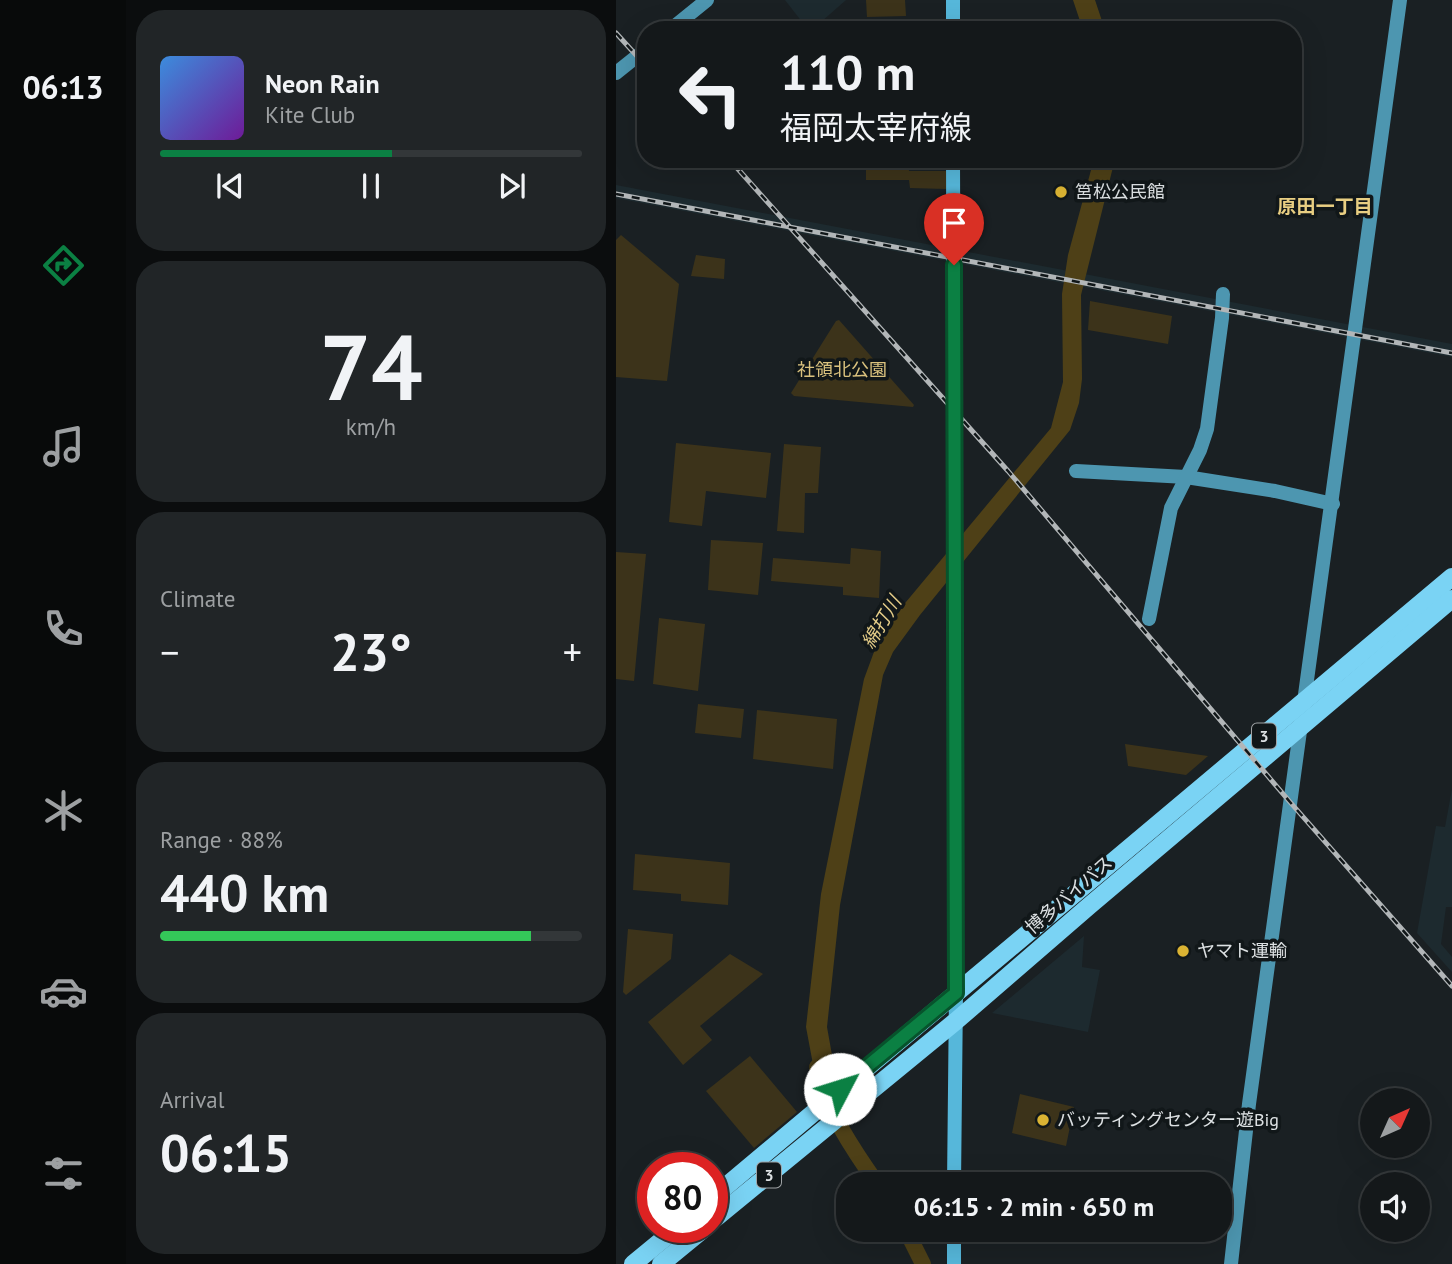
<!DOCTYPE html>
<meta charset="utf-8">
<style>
body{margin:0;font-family:"PT Sans","Noto Sans JP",sans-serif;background:#212527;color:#f1f3f6;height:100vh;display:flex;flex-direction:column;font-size:26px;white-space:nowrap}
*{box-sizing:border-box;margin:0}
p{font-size:23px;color:#9da0a2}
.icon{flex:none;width:38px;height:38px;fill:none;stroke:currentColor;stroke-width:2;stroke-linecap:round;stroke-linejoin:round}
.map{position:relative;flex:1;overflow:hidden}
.side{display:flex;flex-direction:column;gap:10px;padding:10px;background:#0b0d0e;width:490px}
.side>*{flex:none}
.banner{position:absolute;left:21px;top:21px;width:665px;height:147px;border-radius:28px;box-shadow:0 7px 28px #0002,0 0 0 2px #333739;background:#14181a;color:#f1f3f6;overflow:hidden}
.needle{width:46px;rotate:45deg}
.fabs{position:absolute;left:744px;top:1088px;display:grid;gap:14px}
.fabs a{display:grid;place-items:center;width:70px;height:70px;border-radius:50%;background:#14181a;box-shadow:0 7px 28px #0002,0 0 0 2px #333739;font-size:35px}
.speed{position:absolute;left:21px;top:1152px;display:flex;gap:14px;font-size:35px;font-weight:700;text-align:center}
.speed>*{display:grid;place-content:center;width:91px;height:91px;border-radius:50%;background:#14181a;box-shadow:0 7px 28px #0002,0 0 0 2px #333739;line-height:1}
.speed .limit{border:10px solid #d22;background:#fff;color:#111}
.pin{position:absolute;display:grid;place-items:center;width:60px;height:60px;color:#fff;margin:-72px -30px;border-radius:50% 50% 50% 0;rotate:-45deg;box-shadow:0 0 7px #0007}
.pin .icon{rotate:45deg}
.me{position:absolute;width:77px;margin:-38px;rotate:50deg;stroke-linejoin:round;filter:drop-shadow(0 0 5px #0008)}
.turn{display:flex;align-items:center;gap:24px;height:147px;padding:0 28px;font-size:32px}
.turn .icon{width:91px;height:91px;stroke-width:2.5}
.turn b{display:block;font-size:49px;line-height:60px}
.big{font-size:52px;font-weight:800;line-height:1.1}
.side .card{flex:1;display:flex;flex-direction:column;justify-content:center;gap:10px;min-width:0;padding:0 24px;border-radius:28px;background:#212527}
.side .dial{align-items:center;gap:0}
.dial b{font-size:91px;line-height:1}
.song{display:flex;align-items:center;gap:21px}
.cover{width:84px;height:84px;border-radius:10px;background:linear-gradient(135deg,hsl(210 70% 55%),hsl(280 70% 35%))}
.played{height:7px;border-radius:4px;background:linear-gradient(90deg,#0b8043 55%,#333739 55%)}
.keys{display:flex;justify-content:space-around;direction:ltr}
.heat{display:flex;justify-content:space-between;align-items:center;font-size:38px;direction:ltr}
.charge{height:10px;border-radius:5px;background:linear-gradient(90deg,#34c759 88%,#333739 0)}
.trip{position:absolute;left:220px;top:1172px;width:396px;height:70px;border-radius:28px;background:#14181a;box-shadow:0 7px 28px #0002,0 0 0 2px #333739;font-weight:800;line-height:70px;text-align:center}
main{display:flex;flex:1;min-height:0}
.dock{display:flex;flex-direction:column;width:126px;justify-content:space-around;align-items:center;background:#080a0a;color:#9da0a2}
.dock .icon{width:49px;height:49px}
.dock .current{color:#0b8043}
.dock b{font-size:32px;color:#f1f3f6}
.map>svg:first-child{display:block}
.built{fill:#1d2a2f}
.green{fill:#3c331a}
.water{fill:#4e4017}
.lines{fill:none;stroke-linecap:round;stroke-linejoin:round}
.river{stroke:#4e4017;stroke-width:16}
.secondary{stroke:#4d96b0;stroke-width:14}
.primary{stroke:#56b7da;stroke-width:14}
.highway{stroke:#7ad3f4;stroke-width:18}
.rail-casing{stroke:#b2b6b8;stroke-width:5}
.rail{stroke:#111719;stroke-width:2.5;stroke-dasharray:8;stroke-linecap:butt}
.route-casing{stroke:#07532c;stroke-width:18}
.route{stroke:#0b8043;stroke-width:12}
.poi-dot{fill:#dab333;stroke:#111719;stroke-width:2.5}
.labels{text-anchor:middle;stroke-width:7;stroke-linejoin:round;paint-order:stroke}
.shield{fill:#111719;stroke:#a0a4a6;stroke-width:2}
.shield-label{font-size:16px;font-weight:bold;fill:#dde1e3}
.poi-label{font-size:18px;fill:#dde1e3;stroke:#111719;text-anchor:start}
.park-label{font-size:18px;fill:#dac27e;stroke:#111719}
.street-label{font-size:18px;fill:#dde1e3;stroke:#111719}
.neighbourhood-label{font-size:19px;font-weight:bold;fill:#e8ce82;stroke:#111719}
.water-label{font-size:19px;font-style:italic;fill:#e4cc88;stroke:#111719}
</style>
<main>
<nav class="dock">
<b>06:13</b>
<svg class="icon current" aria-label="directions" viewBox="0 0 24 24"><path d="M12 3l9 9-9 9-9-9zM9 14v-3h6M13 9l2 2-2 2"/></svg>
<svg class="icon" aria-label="music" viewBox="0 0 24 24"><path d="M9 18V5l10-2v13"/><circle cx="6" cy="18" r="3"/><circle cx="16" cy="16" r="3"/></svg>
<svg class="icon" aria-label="phone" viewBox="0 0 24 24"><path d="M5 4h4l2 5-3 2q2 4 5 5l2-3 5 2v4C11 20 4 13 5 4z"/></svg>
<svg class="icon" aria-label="climate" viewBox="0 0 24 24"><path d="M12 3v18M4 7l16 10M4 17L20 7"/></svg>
<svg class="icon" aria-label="car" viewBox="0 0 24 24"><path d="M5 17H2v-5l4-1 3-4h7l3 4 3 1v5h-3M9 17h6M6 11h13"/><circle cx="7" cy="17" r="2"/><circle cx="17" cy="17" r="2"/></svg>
<svg class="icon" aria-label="filters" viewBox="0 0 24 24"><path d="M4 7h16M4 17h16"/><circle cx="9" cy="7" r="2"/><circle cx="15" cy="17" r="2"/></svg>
</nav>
<section class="side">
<div class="card">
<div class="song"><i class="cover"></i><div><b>Neon Rain</b><p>Kite Club</p></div></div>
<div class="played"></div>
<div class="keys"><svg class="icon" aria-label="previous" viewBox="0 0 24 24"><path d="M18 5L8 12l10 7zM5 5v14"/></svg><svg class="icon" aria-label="pause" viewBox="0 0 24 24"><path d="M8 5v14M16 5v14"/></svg><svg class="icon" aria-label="next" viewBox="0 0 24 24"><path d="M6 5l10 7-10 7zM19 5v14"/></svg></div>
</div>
<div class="card dial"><b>74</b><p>km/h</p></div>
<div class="card"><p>Climate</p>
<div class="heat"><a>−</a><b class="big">23°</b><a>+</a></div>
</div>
<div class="card"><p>Range · 88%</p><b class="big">440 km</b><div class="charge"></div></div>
<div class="card"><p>Arrival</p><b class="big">06:15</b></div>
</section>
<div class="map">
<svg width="836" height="1264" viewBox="0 0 836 1264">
<rect width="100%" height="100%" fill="#1a2023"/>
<g class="built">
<path d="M169 0H230L197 29 190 27Z"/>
<path d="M0 185 836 344V357L0 198Z"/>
<path d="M836 789V907H830L825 944 836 957V972L801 933 820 826 829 827Z"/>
<path d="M468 936 466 967 484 970 472 1032 376 1013Z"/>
</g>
<g class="green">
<path d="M250 0H289L290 16 251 17Z"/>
<path d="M250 159H292L293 171H331V189L294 188 293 180H250Z"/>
<path d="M5 235 63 284 51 381 0 377V240Z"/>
<path d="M80 255 109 259 108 279 75 276Z"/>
<path d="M474 301 556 316 552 344 472 330Z"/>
<path d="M223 320 298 405 297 407 178 396 175 393 220 321Z"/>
<path d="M60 443 155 453 150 498 90 491 86 526 53 522Z"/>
<path d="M168 444 205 447 202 493H189L188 533 161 531Z"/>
<path d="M95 540 147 543 142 595 92 590Z"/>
<path d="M235 548 265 551 263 598 227 595V587L155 581 157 558 234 564Z"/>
<path d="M0 552 30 554 18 681 0 679Z"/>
<path d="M43 618 89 624 82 691 37 684Z"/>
<path d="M82 704 128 709 125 738 79 733Z"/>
<path d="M141 710 221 719 217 769 137 759Z"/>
<path d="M509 744 592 756 570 775 512 766Z"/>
<path d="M19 854 114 863 112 905 65 901V894L17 890Z"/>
<path d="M12 929 57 934 55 959 10 995 7 992Z"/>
<path d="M114 954 147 974 84 1026 96 1040 67 1065 32 1022Z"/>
<path d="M134 1056 181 1112 138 1148 90 1091Z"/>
<path d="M404 1094 458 1107 450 1146 396 1133Z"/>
</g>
<g class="water">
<path d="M457 0H479L489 30H467Z"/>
<path d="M478 159H499L465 295 466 379 463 403 454 430 304 615 277 652 267 675 224 905 211 1027 219 1072 202 1091 190 1027 205 894 248 679 262 641 290 602 435 428 447 382 446 294 452 255Z"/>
</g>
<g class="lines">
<g class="river">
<path d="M201 1067C206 1104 240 1154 262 1185"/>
<path d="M290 1230 307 1264"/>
</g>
<g class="secondary">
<path d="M54 30 91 0"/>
<path d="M0 73 30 49"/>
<path d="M460 471 570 477 659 491 717 504"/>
<path d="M533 619 555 508 584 450 591 429 606 318 607 294"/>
<path d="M615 1264 633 1104 784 0"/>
</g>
<g class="primary">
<path d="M337 30V0"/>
<path d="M337 159 340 993 338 1185"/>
<path d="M338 1264V1230"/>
</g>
<g class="highway">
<path d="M96 1198 836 577"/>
<path d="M96 1221 340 1021 473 906 836 599"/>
<path d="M17 1264 62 1227"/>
<path d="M45 1264 90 1227"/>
</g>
<g class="rail-casing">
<g id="rail">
<path d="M0 33 30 66"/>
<path d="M113 159 392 471 674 802 836 986"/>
<path d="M0 194 836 353"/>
</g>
</g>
<use href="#rail" class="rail"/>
</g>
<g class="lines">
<g class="route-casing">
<path id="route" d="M224 1089 340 993 338 265"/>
</g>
<use href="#route" class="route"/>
</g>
<g class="poi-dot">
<circle cx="445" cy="192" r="7"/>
<circle cx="567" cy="951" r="7"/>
<circle cx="427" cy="1120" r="7"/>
</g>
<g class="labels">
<g class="shield">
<rect x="636" y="723.5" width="24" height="25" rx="5"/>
<rect x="141" y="1162.5" width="24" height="25" rx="5"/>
</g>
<g class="shield-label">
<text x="648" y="742">3</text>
<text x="153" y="1181">3</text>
</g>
<g class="poi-label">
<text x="459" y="198">筥松公民館</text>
<text x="581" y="957">ヤマト運輸</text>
<text x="441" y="1126">バッティングセンター遊Big</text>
</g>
<g class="park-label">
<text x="226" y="376">社領北公園</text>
</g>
<g class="street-label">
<text transform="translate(453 895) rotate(-41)" y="6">博多バイパス</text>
</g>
<g class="neighbourhood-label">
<text x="709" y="213">原田一丁目</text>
</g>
<g class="water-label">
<text transform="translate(265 622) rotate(-59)" y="7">綿打川</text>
</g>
</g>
</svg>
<div class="fabs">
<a><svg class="needle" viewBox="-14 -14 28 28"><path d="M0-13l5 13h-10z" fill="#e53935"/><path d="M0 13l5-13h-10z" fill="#9da0a2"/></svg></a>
<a><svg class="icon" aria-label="sound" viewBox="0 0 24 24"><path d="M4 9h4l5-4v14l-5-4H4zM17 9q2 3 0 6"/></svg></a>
</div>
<div class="speed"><div class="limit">80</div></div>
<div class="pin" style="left:338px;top:265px;background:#d93025"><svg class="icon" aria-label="arrive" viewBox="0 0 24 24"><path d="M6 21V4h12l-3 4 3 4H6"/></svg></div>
<svg class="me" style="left:224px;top:1089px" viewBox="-20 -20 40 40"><circle r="19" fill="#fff"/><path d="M0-13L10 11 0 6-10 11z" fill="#0b8043"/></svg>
<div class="trip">06:15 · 2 min · 650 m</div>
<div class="banner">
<div class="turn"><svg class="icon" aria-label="left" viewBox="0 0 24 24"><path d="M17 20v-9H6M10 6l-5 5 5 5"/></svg><div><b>110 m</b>福岡太宰府線</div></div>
</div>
</div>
</main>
